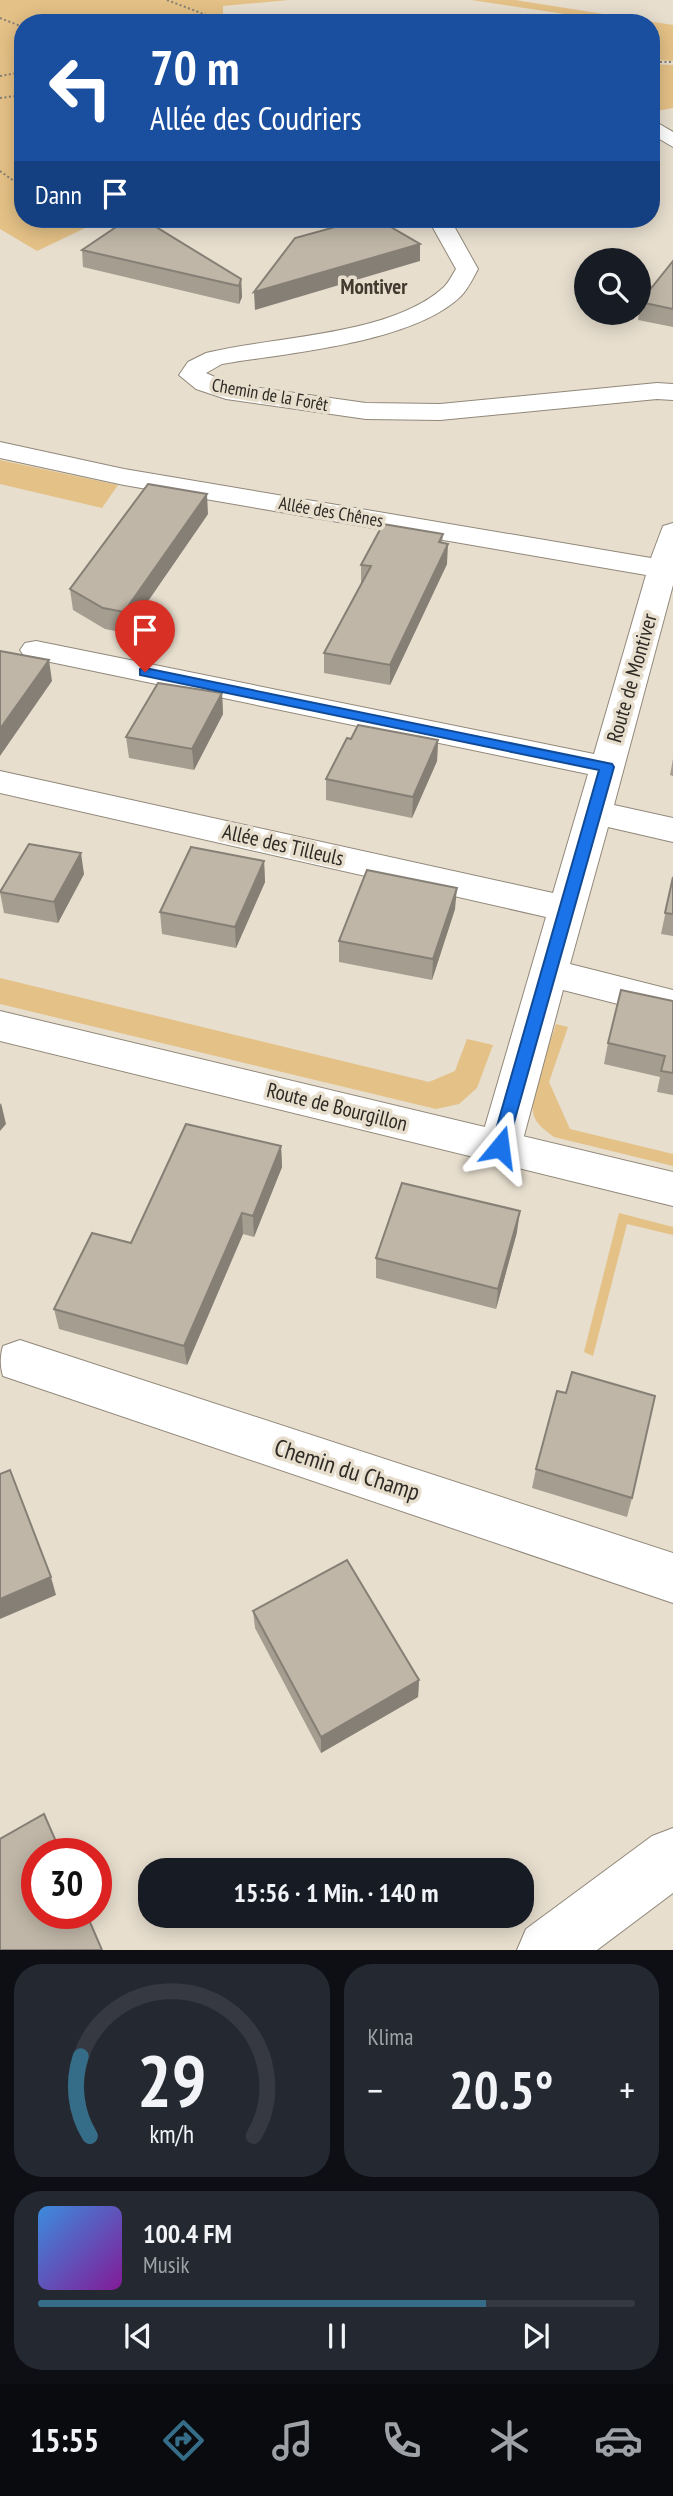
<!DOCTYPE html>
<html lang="de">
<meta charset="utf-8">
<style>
body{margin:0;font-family:"PT Sans Narrow",sans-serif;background:#242831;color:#f1f3f6;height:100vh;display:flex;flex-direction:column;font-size:26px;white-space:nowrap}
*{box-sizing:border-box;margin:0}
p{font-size:23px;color:#9ea1a6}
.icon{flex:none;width:38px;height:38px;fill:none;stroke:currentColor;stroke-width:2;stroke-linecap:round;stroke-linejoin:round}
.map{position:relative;height:1950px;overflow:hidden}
.drawer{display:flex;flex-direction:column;gap:14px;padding:14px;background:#0d0f14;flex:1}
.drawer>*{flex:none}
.hud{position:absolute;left:14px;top:14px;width:646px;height:214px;border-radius:28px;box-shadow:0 4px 18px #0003;background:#1a4fa0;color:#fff;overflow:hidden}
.buttons{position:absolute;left:574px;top:248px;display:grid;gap:14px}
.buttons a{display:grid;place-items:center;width:77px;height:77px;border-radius:50%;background:#171b24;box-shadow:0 4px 18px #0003;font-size:35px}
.speed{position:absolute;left:21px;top:1838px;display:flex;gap:14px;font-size:35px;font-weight:700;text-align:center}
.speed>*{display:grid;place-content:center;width:91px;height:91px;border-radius:50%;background:#171b24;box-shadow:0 4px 18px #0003;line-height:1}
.speed .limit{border:10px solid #d22;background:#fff;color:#111}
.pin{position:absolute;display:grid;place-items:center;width:60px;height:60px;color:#fff;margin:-72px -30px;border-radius:50% 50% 50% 0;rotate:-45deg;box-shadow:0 0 7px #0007}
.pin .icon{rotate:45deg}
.me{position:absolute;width:77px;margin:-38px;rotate:16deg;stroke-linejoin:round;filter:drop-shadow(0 0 5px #0008)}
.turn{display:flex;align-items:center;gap:24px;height:147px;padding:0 21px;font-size:32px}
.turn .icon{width:91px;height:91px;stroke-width:2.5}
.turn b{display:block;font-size:49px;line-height:60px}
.then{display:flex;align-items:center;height:66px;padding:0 21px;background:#0003;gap:14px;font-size:26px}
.big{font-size:52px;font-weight:800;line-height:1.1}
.drawer .widget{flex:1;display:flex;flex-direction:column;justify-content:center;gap:10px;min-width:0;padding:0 24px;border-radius:28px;background:#242831}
.drawer .dial{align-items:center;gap:0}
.dial svg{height:182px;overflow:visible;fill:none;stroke:#363941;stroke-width:7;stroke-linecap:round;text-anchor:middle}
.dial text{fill:#f1f3f6;stroke:none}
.song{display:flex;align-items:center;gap:21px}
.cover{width:84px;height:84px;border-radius:10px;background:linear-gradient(135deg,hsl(210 70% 55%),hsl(290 70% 35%))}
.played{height:7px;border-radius:4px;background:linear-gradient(90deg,#356d88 75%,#363941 75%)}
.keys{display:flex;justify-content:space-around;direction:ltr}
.heat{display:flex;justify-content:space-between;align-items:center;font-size:38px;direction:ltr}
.drawer .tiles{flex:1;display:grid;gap:14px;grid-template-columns:1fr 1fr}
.widget:last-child{grid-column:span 2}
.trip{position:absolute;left:138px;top:1858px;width:396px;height:70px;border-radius:28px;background:#171b24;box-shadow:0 4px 18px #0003;font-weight:800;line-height:70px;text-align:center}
.dock{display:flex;height:112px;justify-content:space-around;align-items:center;background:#090b0e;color:#9ea1a6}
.dock .icon{width:49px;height:49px}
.dock .active{color:#356d88}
.dock b{font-size:32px;color:#f1f3f6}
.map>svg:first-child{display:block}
.green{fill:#e4c186}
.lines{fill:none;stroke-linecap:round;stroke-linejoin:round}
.minor-casing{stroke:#91887a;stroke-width:2}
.major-casing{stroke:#91887a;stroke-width:2}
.path{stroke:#857f74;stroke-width:2;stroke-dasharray:2 2.5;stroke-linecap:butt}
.minor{fill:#fff;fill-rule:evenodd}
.major{fill:#fff;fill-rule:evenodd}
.wall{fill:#a49d90}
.shaded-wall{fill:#867f75}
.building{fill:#bfb6a7;stroke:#867f75;stroke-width:2}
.route{fill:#1a73e8;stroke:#114b97;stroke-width:2}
.labels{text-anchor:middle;stroke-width:7;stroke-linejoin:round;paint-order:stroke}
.far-street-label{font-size:18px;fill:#2e2a24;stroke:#e7dece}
.far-quarter-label{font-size:21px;font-weight:bold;fill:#423a2e;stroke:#e7dece}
.street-label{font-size:21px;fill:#2e2a24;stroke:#e7dece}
.near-street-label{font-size:24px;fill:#2e2a24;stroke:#e7dece}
</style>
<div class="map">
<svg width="673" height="1950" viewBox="0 0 673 1950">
<rect width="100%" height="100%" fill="#e7dece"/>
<g class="green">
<path d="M0 0H289L223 6V14L250 23H23V146L17 149 23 153V219H104L37 251 0 229Z"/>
<path d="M471 0H515L673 25V61L651 60V23H624Z"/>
<path d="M651 64 673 65V108L651 112Z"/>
<path d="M0 460 118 485 102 508 0 484Z"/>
<path d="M0 978 429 1082 455 1071 467 1039 493 1045 477 1088 459 1104 436 1109 0 1004Z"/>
<path d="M556 1024 568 1027 549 1082 570 1129 673 1154V1166L554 1137C545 1130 535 1124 533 1112 530 1089 549 1047 556 1024Z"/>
<path d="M619 1213 673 1227V1235L627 1224 593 1356 584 1352Z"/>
</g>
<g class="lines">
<g class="minor-casing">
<g id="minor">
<path d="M651 119 673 132V147L651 134Z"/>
<path d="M428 219H450L478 269C473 278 468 289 461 296 413 343 287 353 222 364L206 373 230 384 366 403 440 404 657 383 673 384V400L657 399 440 420 366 419 226 399 196 389 179 375 188 362 206 353C274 336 391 336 444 287 449 282 452 275 456 269Z"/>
<path d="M0 442 124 469 651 558 663 526 673 523V585L614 805 673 818V842L608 827 570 964 673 990V1018L563 990 521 1147 515 1159 500 1164 485 1159 479 1147 546 917 0 793V771L553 893 588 774 36 659 25 657 20 650 25 643 36 641 594 754 646 575 124 485 0 458Z"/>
<path d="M20 1340 673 1553V1603L3 1376C0 1366 0 1356 3 1346Z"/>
<path d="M673 1828V1893L597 1950H517L526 1929 652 1836Z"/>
</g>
</g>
<g class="major-casing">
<path id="major" d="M0 1011 673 1172V1206L0 1041Z"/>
</g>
<g class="path">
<path d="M167 0 227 23"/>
<path d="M0 18 23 27"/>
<path d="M651 62H673"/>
<path d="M0 76 23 72"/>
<path d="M0 98 23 95"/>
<path d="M0 171 21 186 23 195"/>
</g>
<use href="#minor" class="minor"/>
<use href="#major" class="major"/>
</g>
<g class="wall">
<path d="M82 250 241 279 242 297 239 304 83 267Z"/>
<path d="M673 261V327L638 320 640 302Z"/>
<path d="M208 514 126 633 105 629 73 610 70 589Z"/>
<path d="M443 534 442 543 447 564 390 685 324 673V653L361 584V565Z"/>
<path d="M222 693 223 714 194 770 129 758 126 737Z"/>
<path d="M351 739 438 740 437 761 412 818 326 800V779Z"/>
<path d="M673 759V776L670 775Z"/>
<path d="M264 861 265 882 236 948 162 934 160 912Z"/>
<path d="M84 874 58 923 4 913 0 892Z"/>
<path d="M673 877V936L661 934Z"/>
<path d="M455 909 432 980 339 962V941Z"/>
<path d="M673 1001V1095L657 1092 660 1077 604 1064 608 1043Z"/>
<path d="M281 1146 282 1167 254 1237 243 1234 187 1365 59 1329 54 1309 131 1243Z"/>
<path d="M517 1232 496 1309 376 1278V1258Z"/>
<path d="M536 1469 632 1498 627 1517 532 1488Z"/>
<path d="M253 1611 419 1680 418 1697 321 1753 255 1628Z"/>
</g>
<g class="shaded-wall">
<path d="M420 244V261L255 310 254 292Z"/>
<path d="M241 279 242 297 239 304V286Z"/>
<path d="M207 494 208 514 126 633 124 612Z"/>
<path d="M448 544 447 564 390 685V665Z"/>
<path d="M49 660 52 681 0 756V729Z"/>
<path d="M222 693 223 714 194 770 192 749Z"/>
<path d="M438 740 437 761 412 818 413 797Z"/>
<path d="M81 853 84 874 58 923 54 902Z"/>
<path d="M264 861 265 882 236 948 235 927Z"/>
<path d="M457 888 455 909 432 980 433 959Z"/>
<path d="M1 1103 6 1124 0 1131V1105Z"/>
<path d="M281 1146 282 1167 254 1237 253 1216Z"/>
<path d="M520 1211 517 1232 496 1309 498 1289Z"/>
<path d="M242 1213 243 1234 187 1365 184 1346Z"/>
<path d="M51 1577 56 1595 0 1619V1599Z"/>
<path d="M419 1680 418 1697 321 1753V1737Z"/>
</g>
<g class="building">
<path d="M128 219H143L241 279 239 286 82 250Z"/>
<path d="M364 219H377L420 244 254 292 295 238Z"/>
<path d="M673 261V309L640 302Z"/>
<path d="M148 484 207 494 124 612 103 608 70 589Z"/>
<path d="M383 524 443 534 439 542 448 544 390 665 324 653 371 566 361 565Z"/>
<path d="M0 651 49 660 0 729Z"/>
<path d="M158 683 222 693 192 749 126 737Z"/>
<path d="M358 725 438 740 413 797 326 779 347 738 351 739Z"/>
<path d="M29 844 81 853 54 902 0 892Z"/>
<path d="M191 847 264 861 235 927 160 912Z"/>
<path d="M367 870 457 888 433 959 339 941Z"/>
<path d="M673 877V914L665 913Z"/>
<path d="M621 990 673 1001V1073L661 1071 665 1056 608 1043Z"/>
<path d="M186 1124 281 1146 253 1216 242 1213 184 1346 54 1309 92 1233 131 1243Z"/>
<path d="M402 1183 520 1211 498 1289 376 1258Z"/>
<path d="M572 1372 655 1396 632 1498 536 1469 557 1391 566 1393Z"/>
<path d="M10 1470 51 1577 0 1599V1474Z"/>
<path d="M347 1560 419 1680 321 1737 253 1611Z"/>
<path d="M44 1814 61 1853H37V1913H86L102 1950H0V1839Z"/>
</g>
<path class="route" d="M145 668 612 764 614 767 506 1151H494L491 1147 599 770 140 675V669Z"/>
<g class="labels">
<g class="far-street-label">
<text transform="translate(270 395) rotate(10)" y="6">Chemin de la Forêt</text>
<text transform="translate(331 512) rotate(10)" y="6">Allée des Chênes</text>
</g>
<g class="far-quarter-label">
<text x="374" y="294">Montiver</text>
</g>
<g class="street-label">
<text transform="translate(632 678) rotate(-74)" y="7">Route de Montiver</text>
<text transform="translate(283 845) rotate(13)" y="7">Allée des Tilleuls</text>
<text transform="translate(337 1107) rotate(14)" y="7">Route de Bourgillon</text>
</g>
<g class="near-street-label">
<text transform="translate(347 1470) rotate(18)" y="8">Chemin du Champ</text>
</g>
</g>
</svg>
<div class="buttons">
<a><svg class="icon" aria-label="search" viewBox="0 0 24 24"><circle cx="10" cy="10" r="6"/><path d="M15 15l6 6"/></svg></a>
</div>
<div class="speed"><div class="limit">30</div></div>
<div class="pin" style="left:145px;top:672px;background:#d93025"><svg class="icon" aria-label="arrive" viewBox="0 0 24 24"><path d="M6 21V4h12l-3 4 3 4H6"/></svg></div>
<svg class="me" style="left:500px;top:1147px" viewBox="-20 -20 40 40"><path d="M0-17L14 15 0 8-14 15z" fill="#1a73e8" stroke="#fff" stroke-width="4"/></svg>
<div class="trip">15:56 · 1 Min. · 140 m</div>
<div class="hud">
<div class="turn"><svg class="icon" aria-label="left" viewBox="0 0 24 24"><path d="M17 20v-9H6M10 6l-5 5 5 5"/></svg><div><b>70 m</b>Allée des Coudriers</div></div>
<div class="then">Dann<svg class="icon" aria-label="arrive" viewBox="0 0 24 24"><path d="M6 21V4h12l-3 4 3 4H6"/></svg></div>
</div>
</div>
<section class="drawer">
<div class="tiles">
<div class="widget dial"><svg viewBox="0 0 100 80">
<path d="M14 69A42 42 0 1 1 86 69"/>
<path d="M14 69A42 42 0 0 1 10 34" stroke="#356d88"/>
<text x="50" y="56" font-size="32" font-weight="700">29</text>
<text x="50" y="72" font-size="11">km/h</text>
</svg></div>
<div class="widget"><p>Klima</p>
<div class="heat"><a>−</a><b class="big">20.5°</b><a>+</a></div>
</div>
<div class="widget">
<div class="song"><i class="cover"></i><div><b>100.4 FM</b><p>Musik</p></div></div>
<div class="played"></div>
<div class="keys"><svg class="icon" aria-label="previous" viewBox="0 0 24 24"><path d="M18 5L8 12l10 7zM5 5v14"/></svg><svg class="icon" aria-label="pause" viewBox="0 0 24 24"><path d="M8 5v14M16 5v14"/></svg><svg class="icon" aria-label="next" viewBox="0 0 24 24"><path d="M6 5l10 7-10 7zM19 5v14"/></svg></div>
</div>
</div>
</section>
<nav class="dock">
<b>15:55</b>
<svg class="icon active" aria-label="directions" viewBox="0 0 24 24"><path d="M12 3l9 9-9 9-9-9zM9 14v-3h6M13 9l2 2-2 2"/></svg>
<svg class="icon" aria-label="music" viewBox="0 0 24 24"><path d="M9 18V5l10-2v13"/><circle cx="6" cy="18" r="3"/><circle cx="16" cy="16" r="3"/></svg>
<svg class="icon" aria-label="phone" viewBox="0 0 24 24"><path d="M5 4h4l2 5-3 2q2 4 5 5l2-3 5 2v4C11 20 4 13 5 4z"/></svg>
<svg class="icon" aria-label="climate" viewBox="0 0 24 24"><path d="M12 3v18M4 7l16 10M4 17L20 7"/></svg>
<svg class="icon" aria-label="car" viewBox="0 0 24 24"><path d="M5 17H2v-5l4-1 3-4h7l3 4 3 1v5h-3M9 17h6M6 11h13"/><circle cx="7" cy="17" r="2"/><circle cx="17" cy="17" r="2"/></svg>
</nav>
